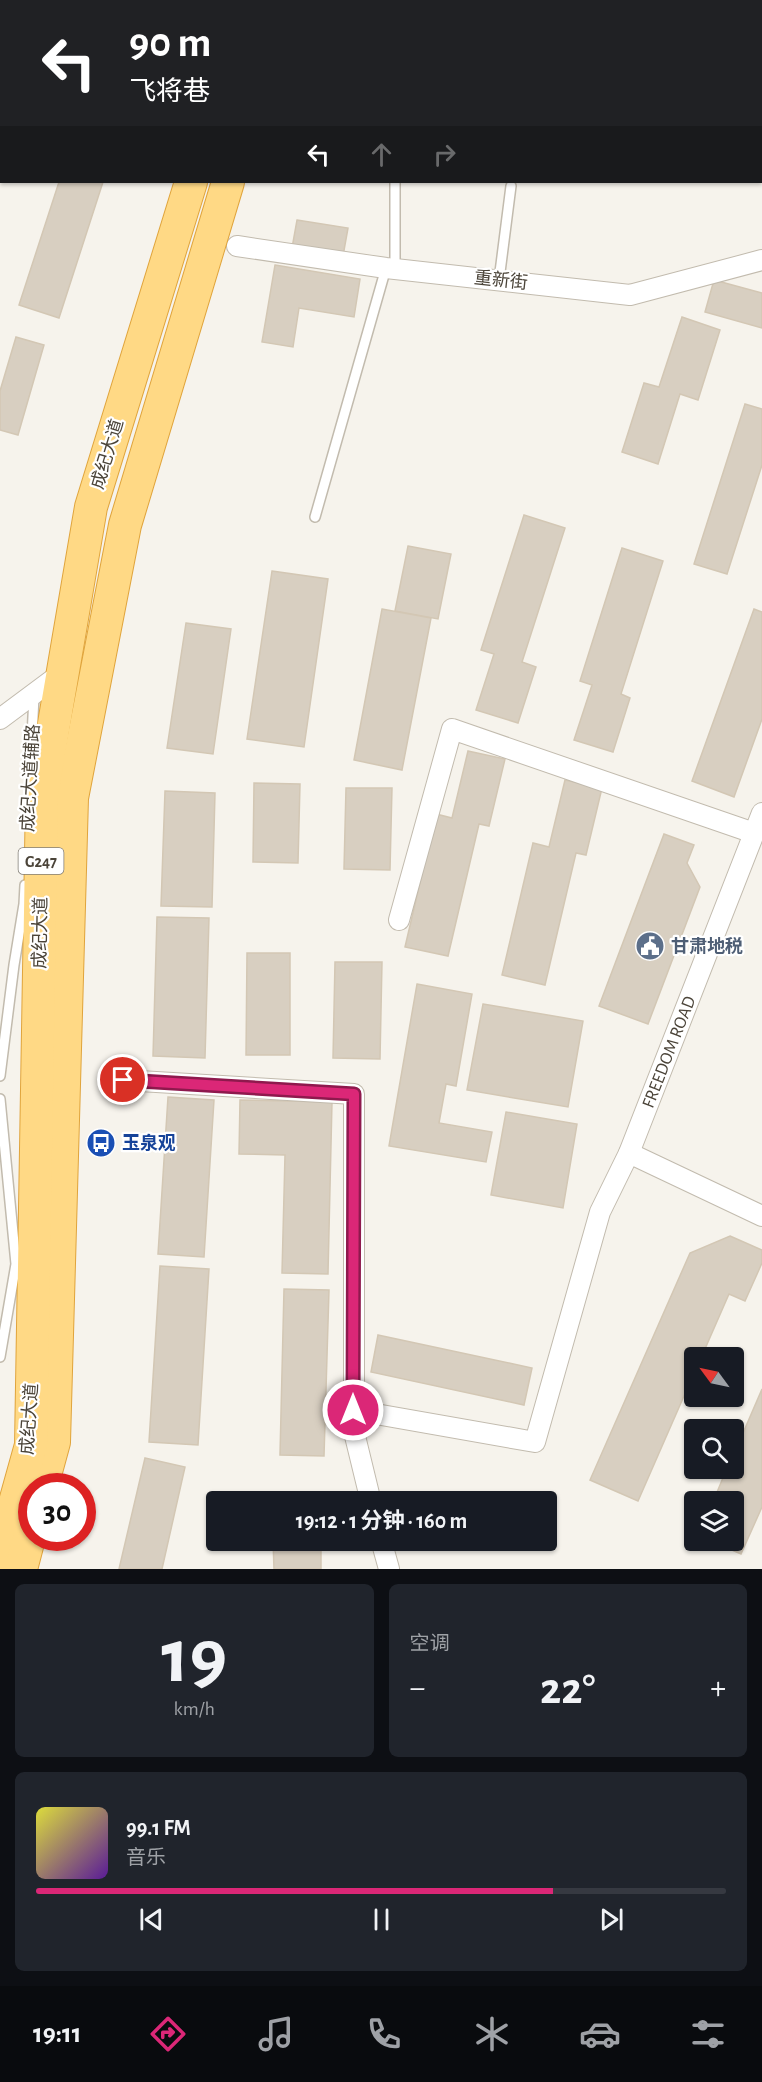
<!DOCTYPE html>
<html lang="zh">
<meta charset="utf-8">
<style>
body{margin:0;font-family:"Alegreya Sans","Noto Sans SC",sans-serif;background:#20242c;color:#f1f3f6;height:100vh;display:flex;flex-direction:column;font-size:22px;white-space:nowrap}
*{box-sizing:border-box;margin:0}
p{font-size:20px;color:#9ea1a6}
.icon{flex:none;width:33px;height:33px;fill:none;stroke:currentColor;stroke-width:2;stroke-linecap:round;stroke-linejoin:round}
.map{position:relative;height:1569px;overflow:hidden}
.drawer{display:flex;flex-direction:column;gap:15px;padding:15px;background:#0d0f14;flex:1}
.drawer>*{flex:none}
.guide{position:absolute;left:0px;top:0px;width:762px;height:183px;box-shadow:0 2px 4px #0004;background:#202124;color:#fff;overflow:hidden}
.needle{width:39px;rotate:303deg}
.fabs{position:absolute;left:684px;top:1347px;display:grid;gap:12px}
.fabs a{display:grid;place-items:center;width:60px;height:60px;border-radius:6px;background:#171b24;box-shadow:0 2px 4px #0004;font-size:30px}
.speed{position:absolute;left:18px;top:1473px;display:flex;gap:12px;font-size:30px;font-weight:700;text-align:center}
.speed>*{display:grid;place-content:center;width:78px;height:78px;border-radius:50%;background:#171b24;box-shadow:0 2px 4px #0004;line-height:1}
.speed .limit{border:9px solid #d22;background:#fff;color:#111}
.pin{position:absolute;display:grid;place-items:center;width:51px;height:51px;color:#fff;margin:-26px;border:3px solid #fff;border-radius:50%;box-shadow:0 2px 6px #0007}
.me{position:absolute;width:66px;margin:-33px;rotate:0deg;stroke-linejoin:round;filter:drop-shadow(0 0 4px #0008)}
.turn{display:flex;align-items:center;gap:21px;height:126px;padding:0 30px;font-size:27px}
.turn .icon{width:78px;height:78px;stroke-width:2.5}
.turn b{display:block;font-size:42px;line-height:51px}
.lanes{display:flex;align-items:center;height:57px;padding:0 30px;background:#0003;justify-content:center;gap:30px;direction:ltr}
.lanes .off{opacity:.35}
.big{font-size:45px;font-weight:700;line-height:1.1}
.drawer .widget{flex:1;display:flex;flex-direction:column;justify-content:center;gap:9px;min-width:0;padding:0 21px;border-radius:9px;background:#20242c}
.drawer .dial{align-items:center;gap:0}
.dial b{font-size:78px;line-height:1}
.song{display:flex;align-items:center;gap:18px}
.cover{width:72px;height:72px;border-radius:9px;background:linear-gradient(135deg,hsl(60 70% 55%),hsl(270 70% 35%))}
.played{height:6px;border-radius:3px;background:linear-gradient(90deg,#db2777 75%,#363941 75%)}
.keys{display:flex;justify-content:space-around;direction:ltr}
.heat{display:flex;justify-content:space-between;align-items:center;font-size:33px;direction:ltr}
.drawer .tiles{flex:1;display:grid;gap:15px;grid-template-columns:1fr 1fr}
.widget:last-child{grid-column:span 2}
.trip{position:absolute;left:206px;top:1491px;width:351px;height:60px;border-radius:6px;background:#171b24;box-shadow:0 2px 4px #0004;font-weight:700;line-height:60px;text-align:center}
.tabs{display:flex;height:96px;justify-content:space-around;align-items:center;background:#090b0e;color:#9ea1a6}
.tabs .icon{width:42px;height:42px}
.tabs .active{color:#db2777}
.tabs b{font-size:27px;color:#f1f3f6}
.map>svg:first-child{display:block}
.building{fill:#d8cfc1;stroke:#d3c7b4;stroke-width:1.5}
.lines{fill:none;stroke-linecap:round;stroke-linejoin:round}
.service-casing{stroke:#c2bbae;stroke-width:12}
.minor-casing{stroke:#c2bbae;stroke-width:22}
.trunk-casing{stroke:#e0a43c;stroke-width:34}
.service{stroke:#fff;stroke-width:9}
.minor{stroke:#fff;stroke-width:20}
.trunk{stroke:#ffd985;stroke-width:32}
.route-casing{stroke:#8e194d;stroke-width:15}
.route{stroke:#db2777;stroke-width:10}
.labels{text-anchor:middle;stroke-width:4.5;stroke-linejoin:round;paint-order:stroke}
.shield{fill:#fff;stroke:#817c74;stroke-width:1.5}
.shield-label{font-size:16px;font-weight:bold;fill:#4b4439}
.street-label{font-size:18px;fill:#4b4439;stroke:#fff}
.service-label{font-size:18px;font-weight:bold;fill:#4e5e75;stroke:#fff;text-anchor:start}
.transit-label{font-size:18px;font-weight:bold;fill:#164399;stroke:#fff;text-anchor:start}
</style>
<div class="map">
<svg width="762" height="1569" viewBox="0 0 762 1569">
<rect width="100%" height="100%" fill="#f6f3ec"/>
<g class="building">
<path d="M59 182H103L59 318 19 305Z"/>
<path d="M297 220 348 228 343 256 292 248Z"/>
<path d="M275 265 360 279 354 317 299 308 293 347 262 342Z"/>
<path d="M714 280 762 293V328L705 312Z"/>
<path d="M682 317 720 330 698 400 680 394 658 464 622 452 644 383 659 387Z"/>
<path d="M16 337 44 345 18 435 0 430V391Z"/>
<path d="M745 404 762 409V465L727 574 694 564Z"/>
<path d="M524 515 565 528 522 662 536 667 518 723 476 710 494 654 481 650Z"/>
<path d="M408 546 451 554 438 619 395 611Z"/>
<path d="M622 548 663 561 621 694 630 698 613 752 574 740 592 685 580 681Z"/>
<path d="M272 571 328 579 304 747 247 739Z"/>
<path d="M382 609 431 618 402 770 354 760Z"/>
<path d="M754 609 762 612V719L734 797 692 781Z"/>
<path d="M186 623 231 629 213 754 167 748Z"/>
<path d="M468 751 505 759 489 826 479 824 448 956 405 947 436 814 452 818Z"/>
<path d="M565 780 602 788 586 855 576 853 545 985 502 975 533 843 549 847Z"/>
<path d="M254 783 300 784 298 863 253 862Z"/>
<path d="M346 788H392L390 870 344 869Z"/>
<path d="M165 791 215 793 212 907 161 906Z"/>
<path d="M664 834 694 845 687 863 700 887 648 1024 599 1006Z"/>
<path d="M157 917 209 918 205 1058 153 1056Z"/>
<path d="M247 953H290V1055H246Z"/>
<path d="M335 962H382L380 1059 333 1058Z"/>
<path d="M417 984 472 994 456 1086 446 1084 439 1123 492 1132 486 1162 389 1146Z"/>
<path d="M483 1004 583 1021 568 1107 467 1090Z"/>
<path d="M168 1097 214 1100 204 1257 158 1254Z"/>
<path d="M240 1100 332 1102 328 1274 282 1273 285 1155 239 1154Z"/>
<path d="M506 1112 577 1124 563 1208 491 1195Z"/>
<path d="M730 1236 762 1250V1263L745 1301 729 1294 701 1358H694V1373L638 1501 590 1480 690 1253Z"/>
<path d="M160 1266 209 1269 198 1445 149 1442Z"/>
<path d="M284 1289 329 1290 324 1456 280 1455Z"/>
<path d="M378 1335 532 1368 524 1405 371 1372Z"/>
<path d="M762 1389V1507L741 1554 709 1540H734V1502H713L727 1468H734V1454Z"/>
<path d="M145 1458 185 1467 162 1569H119Z"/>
<path d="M273 1540H321V1569H274Z"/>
</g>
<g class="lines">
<g class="service-casing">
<g id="service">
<path d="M406 2V0"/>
<path d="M395 182V269"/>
<path d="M499 280 511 186"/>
<path d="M315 517 386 268"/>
<path d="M30 778 34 696"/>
<path d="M0 1076 14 965 24 904 25 885"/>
<path d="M0 1099 16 1264 0 1357"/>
</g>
</g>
<g class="minor-casing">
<g id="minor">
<path d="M237 246 386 268 630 295 762 260"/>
<path d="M0 719 63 672"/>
<path d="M399 920 452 729 754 833"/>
<path d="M123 1080 354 1094V1432L371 1502"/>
<path d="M629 1153 762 1216"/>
<path id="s1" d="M353 1410 535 1442 600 1212 629 1153 762 813"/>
<path d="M381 1540 389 1569"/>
</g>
</g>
<g class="trunk-casing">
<g id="trunk">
<path d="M247 2 248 0"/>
<path d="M282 2 283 0"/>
<path d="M42 1486 54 1442 72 798 125 525 228 182"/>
<path d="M0 1556 31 1445 42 794 91 507 191 182"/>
<path d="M21 1569 32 1527"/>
</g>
</g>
<use href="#service" class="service"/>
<use href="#minor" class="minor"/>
<use href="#trunk" class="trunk"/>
</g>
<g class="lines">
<g class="route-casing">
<path id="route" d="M123 1080 354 1094 353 1410"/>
</g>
<use href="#route" class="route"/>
</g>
<defs>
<g id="civic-disc" transform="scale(1.5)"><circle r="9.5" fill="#5c6f8a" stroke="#fff"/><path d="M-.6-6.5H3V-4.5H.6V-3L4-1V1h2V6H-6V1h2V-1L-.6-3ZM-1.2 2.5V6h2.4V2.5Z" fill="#fff"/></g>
<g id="bus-disc" transform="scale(1.5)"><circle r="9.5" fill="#1a4fb4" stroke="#fff"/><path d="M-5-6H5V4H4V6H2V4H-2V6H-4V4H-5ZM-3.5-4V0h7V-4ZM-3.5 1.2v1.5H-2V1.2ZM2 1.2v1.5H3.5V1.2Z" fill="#fff"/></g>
</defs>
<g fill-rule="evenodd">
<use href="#civic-disc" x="650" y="946"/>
<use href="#bus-disc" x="101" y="1143"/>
</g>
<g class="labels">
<rect class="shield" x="18.5" y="848" width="45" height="26" rx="4.5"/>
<g class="shield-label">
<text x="41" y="867">G247</text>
</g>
<g class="street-label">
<text transform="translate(501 280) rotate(6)" y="6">重新街</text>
<text transform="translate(107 454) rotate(-73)" y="6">成纪大道</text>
<text transform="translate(30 778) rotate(-87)" y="6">成纪大道辅路</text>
<text transform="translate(40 933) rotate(-89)" y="6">成纪大道</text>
<text dy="6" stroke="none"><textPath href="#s1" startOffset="598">FREEDOM ROAD</textPath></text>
<text transform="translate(29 1419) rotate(-86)" y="6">成纪大道</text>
</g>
<g class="service-label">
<text x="671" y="952">甘肃地税</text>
</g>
<g class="transit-label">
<text x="122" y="1149">玉泉观</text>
</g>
</g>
</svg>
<div class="fabs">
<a><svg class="needle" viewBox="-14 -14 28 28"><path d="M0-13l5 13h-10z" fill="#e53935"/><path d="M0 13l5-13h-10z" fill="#9ea1a6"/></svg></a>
<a><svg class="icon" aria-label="search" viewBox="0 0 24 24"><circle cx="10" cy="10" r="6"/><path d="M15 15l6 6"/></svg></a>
<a><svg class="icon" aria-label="layers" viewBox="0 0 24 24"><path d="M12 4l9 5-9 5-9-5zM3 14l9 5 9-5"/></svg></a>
</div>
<div class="speed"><div class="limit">30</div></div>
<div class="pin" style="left:123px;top:1080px;background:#d93025"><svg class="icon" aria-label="arrive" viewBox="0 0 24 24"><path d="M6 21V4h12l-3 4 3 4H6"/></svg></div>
<svg class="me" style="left:353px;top:1410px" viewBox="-20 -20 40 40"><circle r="17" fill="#db2777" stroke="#fff" stroke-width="3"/><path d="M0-11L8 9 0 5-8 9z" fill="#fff"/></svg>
<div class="trip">19:12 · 1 分钟 · 160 m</div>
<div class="guide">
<div class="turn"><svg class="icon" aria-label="left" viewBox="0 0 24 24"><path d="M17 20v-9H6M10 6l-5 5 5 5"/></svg><div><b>90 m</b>飞将巷</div></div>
<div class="lanes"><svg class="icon" aria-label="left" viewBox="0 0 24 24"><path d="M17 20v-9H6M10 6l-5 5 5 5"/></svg><svg class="icon off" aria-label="ahead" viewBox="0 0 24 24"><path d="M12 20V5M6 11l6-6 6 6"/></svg><svg class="icon off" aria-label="right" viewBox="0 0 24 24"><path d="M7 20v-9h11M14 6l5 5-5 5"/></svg></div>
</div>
</div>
<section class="drawer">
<div class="tiles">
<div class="widget dial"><b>19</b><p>km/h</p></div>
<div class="widget"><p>空调</p>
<div class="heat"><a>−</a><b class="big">22°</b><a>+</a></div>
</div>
<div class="widget">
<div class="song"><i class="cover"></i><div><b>99.1 FM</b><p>音乐</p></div></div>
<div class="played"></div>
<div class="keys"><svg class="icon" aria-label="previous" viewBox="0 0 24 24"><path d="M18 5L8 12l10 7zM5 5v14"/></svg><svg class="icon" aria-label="pause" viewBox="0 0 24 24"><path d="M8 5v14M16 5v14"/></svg><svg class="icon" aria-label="next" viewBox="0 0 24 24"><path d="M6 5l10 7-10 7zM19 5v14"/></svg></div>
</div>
</div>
</section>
<nav class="tabs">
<b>19:11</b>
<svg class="icon active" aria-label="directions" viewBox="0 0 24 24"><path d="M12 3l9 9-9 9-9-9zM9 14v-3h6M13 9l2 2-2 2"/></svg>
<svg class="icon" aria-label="music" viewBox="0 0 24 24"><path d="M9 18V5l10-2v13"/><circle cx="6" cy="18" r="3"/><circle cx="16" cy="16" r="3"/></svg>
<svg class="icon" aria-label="phone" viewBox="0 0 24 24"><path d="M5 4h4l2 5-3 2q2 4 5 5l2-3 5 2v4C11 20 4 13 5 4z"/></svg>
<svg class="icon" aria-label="climate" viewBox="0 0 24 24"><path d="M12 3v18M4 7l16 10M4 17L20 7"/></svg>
<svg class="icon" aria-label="car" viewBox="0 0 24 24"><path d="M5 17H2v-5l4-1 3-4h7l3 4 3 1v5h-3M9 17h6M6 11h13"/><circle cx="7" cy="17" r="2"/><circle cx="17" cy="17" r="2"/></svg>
<svg class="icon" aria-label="filters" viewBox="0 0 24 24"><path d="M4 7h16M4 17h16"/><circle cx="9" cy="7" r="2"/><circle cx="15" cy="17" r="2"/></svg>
</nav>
